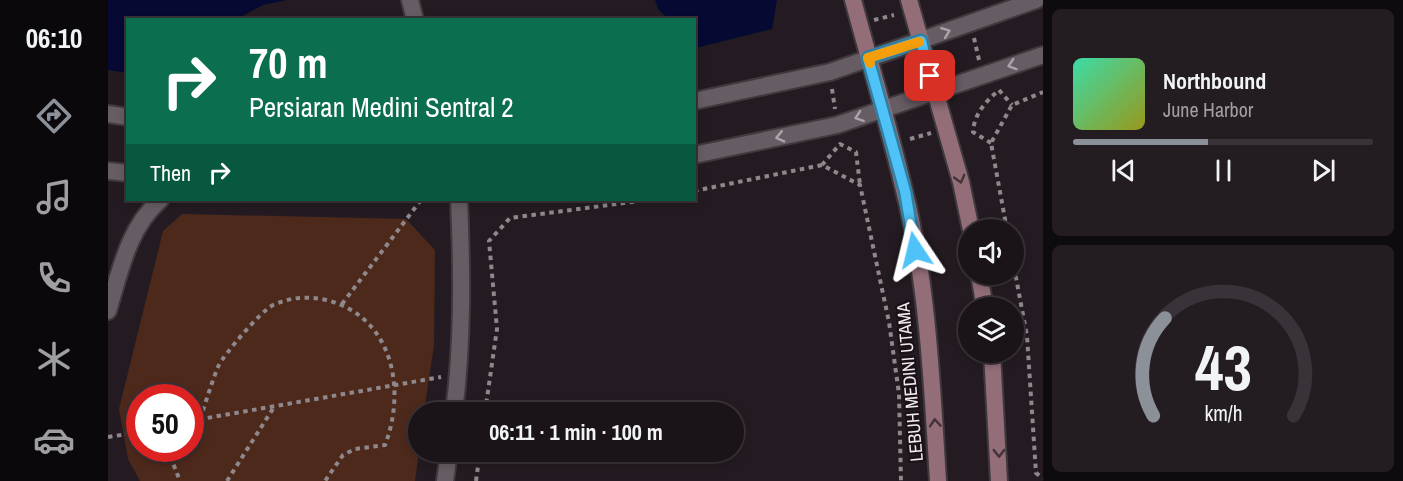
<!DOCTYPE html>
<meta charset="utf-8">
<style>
body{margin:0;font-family:"Archivo Narrow",sans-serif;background:#231d22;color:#f1f3f6;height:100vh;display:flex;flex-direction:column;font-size:22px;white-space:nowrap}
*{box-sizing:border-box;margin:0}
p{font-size:20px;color:#9f9ea2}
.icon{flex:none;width:33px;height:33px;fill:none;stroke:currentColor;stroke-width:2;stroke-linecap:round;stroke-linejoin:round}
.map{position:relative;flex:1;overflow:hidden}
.drawer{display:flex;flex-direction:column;gap:9px;padding:9px;background:#0e0b0e;width:360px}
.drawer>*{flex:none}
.top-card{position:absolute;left:18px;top:18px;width:570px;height:183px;border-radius:0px;box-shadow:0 3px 9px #0003,0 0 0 2px #383338;background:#0b6e4f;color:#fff;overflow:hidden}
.buttons{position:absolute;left:850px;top:219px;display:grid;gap:12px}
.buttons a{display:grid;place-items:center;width:66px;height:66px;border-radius:50%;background:#1a1419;box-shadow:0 3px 9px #0003,0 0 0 2px #383338;font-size:30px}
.speed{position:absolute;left:18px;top:384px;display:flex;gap:12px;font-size:30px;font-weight:700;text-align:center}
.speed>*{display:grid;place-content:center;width:78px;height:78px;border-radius:50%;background:#1a1419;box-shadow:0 3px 9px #0003,0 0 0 2px #383338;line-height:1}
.speed .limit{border:9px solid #d22;background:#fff;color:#111}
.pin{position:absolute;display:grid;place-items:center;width:51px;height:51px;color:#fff;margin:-26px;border-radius:12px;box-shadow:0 3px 9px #0006}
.me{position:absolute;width:66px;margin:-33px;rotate:350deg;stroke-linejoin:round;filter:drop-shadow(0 0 4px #0008)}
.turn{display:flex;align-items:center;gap:21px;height:126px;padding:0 24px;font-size:27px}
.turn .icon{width:78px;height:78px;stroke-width:2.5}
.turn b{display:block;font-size:42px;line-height:51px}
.then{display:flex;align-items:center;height:57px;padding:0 24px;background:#0003;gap:12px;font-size:22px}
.drawer .tile{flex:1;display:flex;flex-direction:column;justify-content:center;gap:9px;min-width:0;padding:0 21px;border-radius:9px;background:#231d22}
.drawer .dial{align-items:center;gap:0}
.dial svg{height:156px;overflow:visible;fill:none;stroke:#383338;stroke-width:7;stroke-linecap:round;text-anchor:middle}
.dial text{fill:#f1f3f6;stroke:none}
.song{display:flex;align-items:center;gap:18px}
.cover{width:72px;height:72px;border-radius:9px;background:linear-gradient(135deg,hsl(160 70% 55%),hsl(60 70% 35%))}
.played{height:6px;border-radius:3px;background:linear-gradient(90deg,#8c9099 45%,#383338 45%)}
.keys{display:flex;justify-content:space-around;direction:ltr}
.trip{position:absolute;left:300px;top:402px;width:336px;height:60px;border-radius:30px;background:#1a1419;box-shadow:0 3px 9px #0003,0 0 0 2px #383338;font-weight:700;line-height:60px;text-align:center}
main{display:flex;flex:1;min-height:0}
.menu{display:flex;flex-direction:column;width:108px;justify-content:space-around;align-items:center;background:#0a080a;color:#9f9ea2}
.menu .icon{width:42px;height:42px}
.menu .selected{color:#8c9099}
.menu b{font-size:27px;color:#f1f3f6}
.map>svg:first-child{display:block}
.green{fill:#4d291b;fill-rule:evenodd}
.water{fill:#060a32}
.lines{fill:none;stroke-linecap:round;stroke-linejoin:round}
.minor-casing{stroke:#3f383d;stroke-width:20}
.secondary-casing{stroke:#3f383d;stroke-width:20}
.path{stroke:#8e878c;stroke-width:4;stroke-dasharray:4.5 4.5;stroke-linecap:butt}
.minor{stroke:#665d64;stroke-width:16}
.secondary{stroke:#936e78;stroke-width:16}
.oneway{stroke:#aca4aa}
.oneway2{stroke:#44323a}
.route-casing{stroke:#337fa1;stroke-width:15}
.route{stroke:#4fc3f7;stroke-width:10}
.slow{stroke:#f59e0b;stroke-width:10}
.labels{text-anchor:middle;stroke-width:4.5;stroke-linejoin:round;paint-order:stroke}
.street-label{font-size:18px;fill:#f1ebef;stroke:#1a1218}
</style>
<main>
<nav class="menu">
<b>06:10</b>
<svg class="icon selected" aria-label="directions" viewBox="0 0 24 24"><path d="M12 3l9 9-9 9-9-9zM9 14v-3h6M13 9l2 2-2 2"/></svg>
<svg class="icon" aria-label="music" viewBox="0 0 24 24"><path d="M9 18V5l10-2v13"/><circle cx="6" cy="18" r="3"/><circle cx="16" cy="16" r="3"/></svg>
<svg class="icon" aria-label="phone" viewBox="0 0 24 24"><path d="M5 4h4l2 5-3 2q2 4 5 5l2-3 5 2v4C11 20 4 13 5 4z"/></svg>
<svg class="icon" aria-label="climate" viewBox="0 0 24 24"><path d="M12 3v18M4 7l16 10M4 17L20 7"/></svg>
<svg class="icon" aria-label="car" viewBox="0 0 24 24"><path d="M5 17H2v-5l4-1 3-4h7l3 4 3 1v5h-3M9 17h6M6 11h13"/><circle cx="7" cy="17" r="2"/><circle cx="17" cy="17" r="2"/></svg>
</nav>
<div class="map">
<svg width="935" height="481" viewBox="0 0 935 481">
<rect width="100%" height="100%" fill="#231b21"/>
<path class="green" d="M74 214 298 219 327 250 326 345 316 412H310L311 452 307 481H32L20 459 11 409 55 231ZM32 398H82V448H32Z"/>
<g class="water">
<path d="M0 0H179L155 5 129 19 20 20 19 73 0 70Z"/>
<path d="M547 0H669L664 29 588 48 586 20 560 19 550 9Z"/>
</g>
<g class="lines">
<g class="minor-casing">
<g id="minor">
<path d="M302 0 307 20"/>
<path d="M586 101 722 72 928 0"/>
<path d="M0 114 20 117"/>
<path d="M586 155 729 125 935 55"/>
<path d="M0 171 20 173"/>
<path d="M0 311C12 272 20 228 52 200"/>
<path d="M346 412C355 341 354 271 351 200"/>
<path d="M337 481 341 452"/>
</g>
</g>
<g class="secondary-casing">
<g id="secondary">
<path d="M745 0C762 63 781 127 796 190 820 284 824 385 830 481"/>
<path d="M801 0 853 182 863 230"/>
<path d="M871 274 877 308"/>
<path d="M884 352 891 481"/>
</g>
</g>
<g class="path">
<path d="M766 20 786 15"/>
<path d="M866 38 871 60"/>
<path d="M724 89 727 109"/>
<path d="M802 139 823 133"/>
<path d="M883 143 865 132C866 114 878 101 891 90L904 105"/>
<path d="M714 165 732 144 748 152 752 185"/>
<path d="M586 191 714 165 752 185 781 322 791 394 793 481"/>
<path d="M899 230 883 143 904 105 935 92"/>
<path d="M906 267 919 336 928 473 935 478"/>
<path d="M234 304 313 200"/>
<path d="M377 412 389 329 381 241 402 218 539 200"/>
<path d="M92 419C98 402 103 384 110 367 116 354 153 311 165 305 183 297 199 296 218 300 284 316 299 388 277 445L247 449 235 455 217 481"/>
<path d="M82 421 333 377"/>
<path d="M0 437 32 432"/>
<path d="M59 448 72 481"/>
<path d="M119 481 166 407"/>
<path d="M368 481 372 452"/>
</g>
<use href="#minor" class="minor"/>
<use href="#secondary" class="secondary"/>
</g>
<defs><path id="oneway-chevron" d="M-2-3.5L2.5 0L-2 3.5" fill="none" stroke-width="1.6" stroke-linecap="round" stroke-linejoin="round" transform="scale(1.5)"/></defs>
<g class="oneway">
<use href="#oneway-chevron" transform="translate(838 32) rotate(-21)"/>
<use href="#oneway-chevron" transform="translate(904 65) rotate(162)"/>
<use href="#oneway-chevron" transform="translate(751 117) rotate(161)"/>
<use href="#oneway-chevron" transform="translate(672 137) rotate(167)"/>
</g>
<g class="oneway2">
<use href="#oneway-chevron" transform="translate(852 179) rotate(75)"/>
<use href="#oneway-chevron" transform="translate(827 423) rotate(-94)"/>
<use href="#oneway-chevron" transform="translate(891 453) rotate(89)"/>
</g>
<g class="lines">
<g class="route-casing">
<path id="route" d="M807 250 797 191 760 58 813 41 822 76"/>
</g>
<use href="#route" class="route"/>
<path class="slow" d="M762 63 760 58 811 42"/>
</g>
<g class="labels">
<g class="street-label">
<text transform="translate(802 382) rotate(-95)" y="6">LEBUH MEDINI UTAMA</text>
</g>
</g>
</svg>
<div class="buttons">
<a><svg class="icon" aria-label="sound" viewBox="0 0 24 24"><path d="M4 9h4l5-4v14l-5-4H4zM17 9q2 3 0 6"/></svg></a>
<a><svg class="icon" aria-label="layers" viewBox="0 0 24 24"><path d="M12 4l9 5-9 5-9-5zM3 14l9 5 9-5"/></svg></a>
</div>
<div class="speed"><div class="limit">50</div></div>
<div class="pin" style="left:822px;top:76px;background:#d93025"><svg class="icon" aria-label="arrive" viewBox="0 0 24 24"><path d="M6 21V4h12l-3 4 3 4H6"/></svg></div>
<svg class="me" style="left:807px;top:250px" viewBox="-20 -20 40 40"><path d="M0-17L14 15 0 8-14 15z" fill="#4fc3f7" stroke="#fff" stroke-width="4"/></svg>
<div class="trip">06:11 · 1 min · 100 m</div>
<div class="top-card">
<div class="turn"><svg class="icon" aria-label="right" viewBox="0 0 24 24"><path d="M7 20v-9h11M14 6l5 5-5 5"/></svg><div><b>70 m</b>Persiaran Medini Sentral 2</div></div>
<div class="then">Then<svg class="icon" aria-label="right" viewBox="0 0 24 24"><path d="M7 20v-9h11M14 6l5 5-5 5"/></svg></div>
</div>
</div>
<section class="drawer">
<div class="tile">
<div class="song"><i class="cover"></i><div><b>Northbound</b><p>June Harbor</p></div></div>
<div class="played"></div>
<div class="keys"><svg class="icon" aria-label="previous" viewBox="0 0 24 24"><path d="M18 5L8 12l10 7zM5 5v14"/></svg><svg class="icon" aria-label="pause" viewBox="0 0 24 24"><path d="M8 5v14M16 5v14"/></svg><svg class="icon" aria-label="next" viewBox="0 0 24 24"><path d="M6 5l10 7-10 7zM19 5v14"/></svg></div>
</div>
<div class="tile dial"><svg viewBox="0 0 100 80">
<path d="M14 69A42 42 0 1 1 86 69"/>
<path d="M14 69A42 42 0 0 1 20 19" stroke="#8c9099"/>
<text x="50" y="56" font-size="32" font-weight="700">43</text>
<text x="50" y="72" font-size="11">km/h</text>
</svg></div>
</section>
</main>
